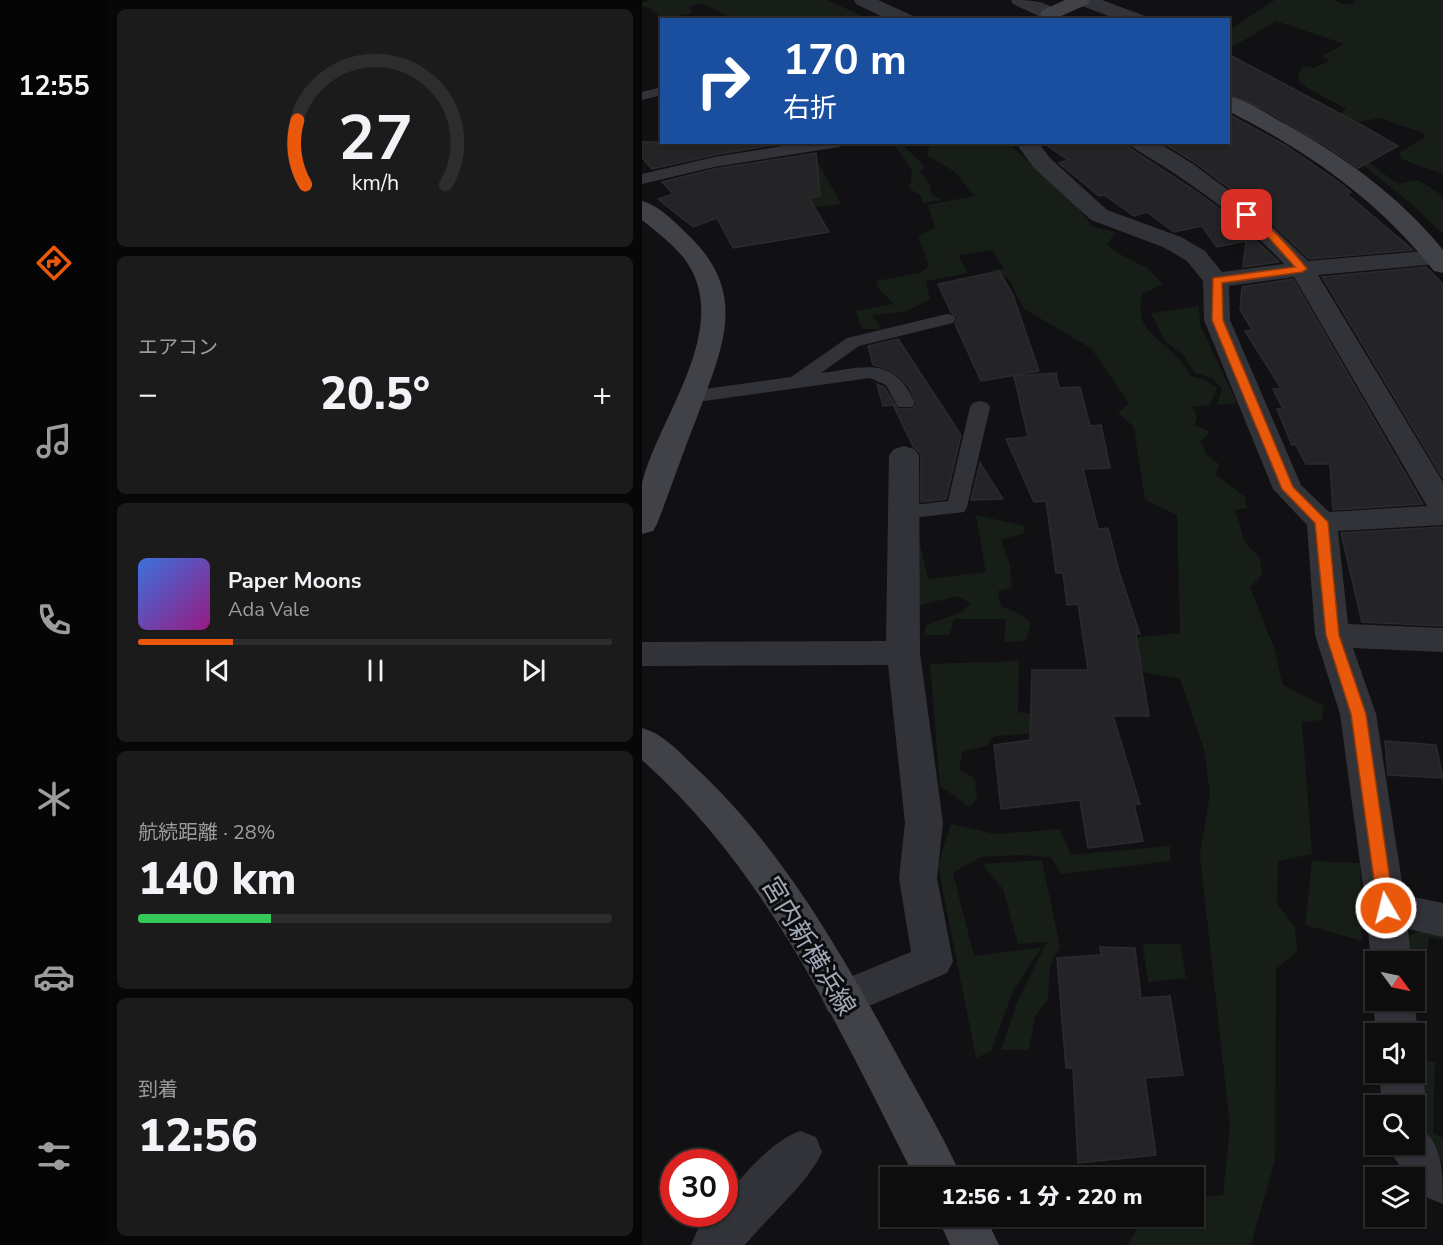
<!DOCTYPE html>
<html lang="ja">
<meta charset="utf-8">
<style>
body{margin:0;font-family:"Nunito Sans","Noto Sans JP",sans-serif;background:#1b1b1c;color:#f1f3f6;height:100vh;display:flex;flex-direction:column;font-size:22px;white-space:nowrap}
*{box-sizing:border-box;margin:0}
p{font-size:20px;color:#9a9c9e}
.icon{flex:none;width:33px;height:33px;fill:none;stroke:currentColor;stroke-width:2;stroke-linecap:round;stroke-linejoin:round}
.map{position:relative;flex:1;overflow:hidden}
.side{display:flex;flex-direction:column;gap:9px;padding:9px;background:#070708;width:534px}
.side>*{flex:none}
.banner{position:absolute;left:18px;top:18px;width:570px;height:126px;border-radius:0px;box-shadow:0 2px 4px #0004,0 0 0 2px #2d2d2e;background:#1a4fa0;color:#fff;overflow:hidden}
.needle{width:39px;rotate:123deg}
.fabs{position:absolute;left:723px;top:951px;display:grid;gap:12px}
.fabs a{display:grid;place-items:center;width:60px;height:60px;border-radius:0px;background:#0d0d0e;box-shadow:0 2px 4px #0004,0 0 0 2px #2d2d2e;font-size:30px}
.speed{position:absolute;left:18px;top:1149px;display:flex;gap:12px;font-size:30px;font-weight:700;text-align:center}
.speed>*{display:grid;place-content:center;width:78px;height:78px;border-radius:50%;background:#0d0d0e;box-shadow:0 2px 4px #0004,0 0 0 2px #2d2d2e;line-height:1}
.speed .limit{border:9px solid #d22;background:#fff;color:#111}
.pin{position:absolute;display:grid;place-items:center;width:51px;height:51px;color:#fff;margin:-26px;border-radius:12px;box-shadow:0 3px 9px #0006}
.me{position:absolute;width:66px;margin:-33px;rotate:352deg;stroke-linejoin:round;filter:drop-shadow(0 0 4px #0008)}
.turn{display:flex;align-items:center;gap:21px;height:126px;padding:0 24px;font-size:27px}
.turn .icon{width:78px;height:78px;stroke-width:2.5}
.turn b{display:block;font-size:42px;line-height:51px}
.big{font-size:45px;font-weight:800;line-height:1.1}
.side .card{flex:1;display:flex;flex-direction:column;justify-content:center;gap:9px;min-width:0;padding:0 21px;border-radius:9px;background:#1b1b1c}
.side .dial{align-items:center;gap:0}
.dial svg{height:156px;overflow:visible;fill:none;stroke:#2d2d2e;stroke-width:7;stroke-linecap:round;text-anchor:middle}
.dial text{fill:#f1f3f6;stroke:none}
.song{display:flex;align-items:center;gap:18px}
.cover{width:72px;height:72px;border-radius:9px;background:linear-gradient(135deg,hsl(220 70% 55%),hsl(310 70% 35%))}
.played{height:6px;border-radius:3px;background:linear-gradient(90deg,#ea580c 20%,#2d2d2e 20%)}
.keys{display:flex;justify-content:space-around;direction:ltr}
.heat{display:flex;justify-content:space-between;align-items:center;font-size:33px;direction:ltr}
.charge{height:9px;border-radius:4px;background:linear-gradient(90deg,#34c759 28%,#2d2d2e 0)}
.trip{position:absolute;left:238px;top:1167px;width:324px;height:60px;border-radius:0px;background:#0d0d0e;box-shadow:0 2px 4px #0004,0 0 0 2px #2d2d2e;font-weight:800;line-height:60px;text-align:center}
main{display:flex;flex:1;min-height:0}
.tabs{display:flex;flex-direction:column;width:108px;justify-content:space-around;align-items:center;background:#050506;color:#9a9c9e}
.tabs .icon{width:42px;height:42px}
.tabs .current{color:#ea580c}
.tabs b{font-size:27px;color:#f1f3f6}
.map>svg:first-child{display:block}
.green{fill:#171e18}
.building{fill:#242427;stroke:#2b2b2f;stroke-width:1.5}
.lines{fill:none;stroke-linecap:round;stroke-linejoin:round}
.lane{fill:#323338;fill-rule:evenodd}
.street{fill:#323338;fill-rule:evenodd}
.secondary{fill:#404248;fill-rule:evenodd}
.route{fill:#ea580c;stroke:#983908;stroke-width:1.5}
.labels{text-anchor:middle;stroke-width:6;stroke-linejoin:round;paint-order:stroke}
.near-street-label{font-size:26px;fill:#a1a8b5;stroke:#0c0c0e}
</style>
<main>
<nav class="tabs">
<b>12:55</b>
<svg class="icon current" aria-label="directions" viewBox="0 0 24 24"><path d="M12 3l9 9-9 9-9-9zM9 14v-3h6M13 9l2 2-2 2"/></svg>
<svg class="icon" aria-label="music" viewBox="0 0 24 24"><path d="M9 18V5l10-2v13"/><circle cx="6" cy="18" r="3"/><circle cx="16" cy="16" r="3"/></svg>
<svg class="icon" aria-label="phone" viewBox="0 0 24 24"><path d="M5 4h4l2 5-3 2q2 4 5 5l2-3 5 2v4C11 20 4 13 5 4z"/></svg>
<svg class="icon" aria-label="climate" viewBox="0 0 24 24"><path d="M12 3v18M4 7l16 10M4 17L20 7"/></svg>
<svg class="icon" aria-label="car" viewBox="0 0 24 24"><path d="M5 17H2v-5l4-1 3-4h7l3 4 3 1v5h-3M9 17h6M6 11h13"/><circle cx="7" cy="17" r="2"/><circle cx="17" cy="17" r="2"/></svg>
<svg class="icon" aria-label="filters" viewBox="0 0 24 24"><path d="M4 7h16M4 17h16"/><circle cx="9" cy="7" r="2"/><circle cx="15" cy="17" r="2"/></svg>
</nav>
<section class="side">
<div class="card dial"><svg viewBox="0 0 100 80">
<path d="M14 69A42 42 0 1 1 86 69"/>
<path d="M14 69A42 42 0 0 1 10 36" stroke="#ea580c"/>
<text x="50" y="56" font-size="32" font-weight="700">27</text>
<text x="50" y="72" font-size="11">km/h</text>
</svg></div>
<div class="card"><p>エアコン</p>
<div class="heat"><a>−</a><b class="big">20.5°</b><a>+</a></div>
</div>
<div class="card">
<div class="song"><i class="cover"></i><div><b>Paper Moons</b><p>Ada Vale</p></div></div>
<div class="played"></div>
<div class="keys"><svg class="icon" aria-label="previous" viewBox="0 0 24 24"><path d="M18 5L8 12l10 7zM5 5v14"/></svg><svg class="icon" aria-label="pause" viewBox="0 0 24 24"><path d="M8 5v14M16 5v14"/></svg><svg class="icon" aria-label="next" viewBox="0 0 24 24"><path d="M6 5l10 7-10 7zM19 5v14"/></svg></div>
</div>
<div class="card"><p>航続距離 · 28%</p><b class="big">140 km</b><div class="charge"></div></div>
<div class="card"><p>到着</p><b class="big">12:56</b></div>
</section>
<div class="map">
<svg width="801" height="1245" viewBox="0 0 801 1245">
<rect width="100%" height="100%" fill="#111113"/>
<g class="green">
<path d="M8 0H185L227 19H90L60 3 46 7 50 13 20 19 10 9 0 6V3Z"/>
<path d="M633 0H692L703 5 712 3 714 0H801V174L759 159 758 152 783 137 781 133 738 118 717 122 697 114 705 109 667 89 656 80 657 72 663 66 671 68 688 61 680 56 702 44 634 21 587 49V30Z"/>
<path d="M251 143H259L283 167 277 171 288 184 289 194 300 200 281 203 278 195 268 189 270 170Z"/>
<path d="M285 143H366L433 204 451 227 474 232 465 244 474 252 505 268 521 284 500 294C492 333 517 336 538 360 542 365 546 371 549 376L561 379 575 388 568 405 550 407 555 416 553 425 568 432 558 442 565 455 577 464 574 475 603 497 605 508 593 510 603 543 618 558 620 575 608 587 632 648 641 685 682 706 680 720 660 722 670 854 636 861 635 904 653 927 655 952 634 969 633 1160 609 1245H485L503 1217 552 1216V1198L581 1195 588 1125 558 855 568 795 562 749 538 679 491 670 482 639 538 633 535 515 503 500 492 427 476 413 487 403 449 348 382 309 366 277H354L350 270 362 268 350 250 316 255 326 273 284 281 288 300 262 312 230 315 240 329H220L214 311 252 304 238 290 234 281 277 273 287 266 276 236 293 228 286 205 332 196 313 172 285 155 287 147Z"/>
<path d="M171 153 199 204 80 220 164 174 157 155Z"/>
<path d="M727 163 756 184 776 180 801 196V234L773 207 720 164Z"/>
<path d="M557 306 558 325 595 403 575 405 580 388 570 378 553 373 542 356 523 341 509 313Z"/>
<path d="M334 515 383 526 381 534 359 539 368 566 370 588 356 591 359 607 372 611 389 622 384 641 362 642 364 619H312L307 635H282L284 625 320 612 329 604 316 596 275 606 274 526 286 579 344 572Z"/>
<path d="M377 661 376 712 401 716 402 733 352 736 344 746 320 752 317 769 332 778 335 798 328 807 298 786 288 664Z"/>
<path d="M309 824 353 834 418 829 429 855 528 846V861L419 874 409 857 377 855 338 857 311 873 332 956 400 947 371 991 349 1051 334 1058 296 866Z"/>
<path d="M400 860 418 947 408 965 406 1000 393 1016 387 1050H359L376 1000 405 942 376 944 361 889 340 864Z"/>
<path d="M670 861 718 863 720 941 663 925Z"/>
<path d="M789 927 801 929V940L787 937 781 985H773L772 962 763 961 761 949 768 935Z"/>
<path d="M501 944H538L544 978 506 982Z"/>
<path d="M778 1061 793 1062 791 1133 801 1138V1162L794 1158 778 1132Z"/>
</g>
<g class="building">
<path d="M586 54 723 127 756 146 716 168 682 145 619 108 586 94Z"/>
<path d="M586 114 643 145 694 180 709 192 705 194 771 250 667 259 614 208 552 162 520 142H586Z"/>
<path d="M0 142H148L72 155 10 169 0 158Z"/>
<path d="M400 142H485L489 149 549 188 588 216 637 262 601 267 604 241 575 247 560 226 532 232 505 212 492 216 462 195 457 196 417 163 426 160Z"/>
<path d="M174 153 178 196 167 198 187 232 91 248 75 218 51 227 16 199 31 194 20 182 72 169Z"/>
<path d="M784 267 801 284V478L680 277Z"/>
<path d="M357 271 371 295 397 371 339 381 313 324 316 318 309 312 296 284Z"/>
<path d="M651 279 781 504 691 510 688 464H664L653 444 650 445 635 409H641L631 389 639 388 603 331 610 330 598 309 600 287Z"/>
<path d="M256 339 319 435 304 499 279 502V454L271 446 251 405 241 406 235 384 242 387 256 409H270L275 404 267 387 257 376 246 369 231 365 226 346Z"/>
<path d="M414 373 417 388 438 387 448 426 459 425 468 468 441 469 456 529 466 528 477 571 498 634H494L507 716H471L498 804H492L501 841 446 848 438 800 359 809 352 745 388 740 390 670H446L436 604 425 605 421 573H414L404 501 392 502 364 439 386 437 372 376Z"/>
<path d="M338 463 361 499 329 500Z"/>
<path d="M801 527V626L720 622 699 533Z"/>
<path d="M743 741 794 745 801 778 746 775Z"/>
<path d="M458 947 493 948 499 998 528 996 541 1075 503 1078 514 1155 436 1163 431 1068H424L415 958 459 955Z"/>
</g>
<g class="lines">
<g class="lane">
<path d="M20 87V95L0 100V92Z"/>
<path d="M165 142H204L197 147 72 167 0 184V174L72 157Z"/>
<path d="M305 314 311 315 314 319 311 323 217 346 179 373C222 367 252 355 273 403L270 407H256L244 385 228 378 48 403 41 401 38 397 41 393 48 391 149 377 205 338Z"/>
<path d="M338 401 345 403 348 407 325 507 322 512 262 519 255 517 252 512 255 507 306 501 328 407 331 403Z"/>
</g>
<g class="street">
<path d="M212 0H236L271 16 273 20H247L214 4Z"/>
<path d="M369 0C385 0 407 0 418 14L415 18H401L371 4Z"/>
<path d="M433 0H460L503 16 505 20H477L435 4Z"/>
<path d="M373 142H396L408 158 465 210 539 237 563 251 580 272 642 264C598 216 545 180 490 147L487 142H515L551 164 613 210 666 261 795 250 801 251V263L795 264 676 275 801 482V525L696 531 706 624 801 628V652L711 648 734 714 762 895 801 903V937L766 929 769 962H734V972L729 962 724 908 698 714 673 635 665 525 631 489 562 320 561 281 545 261 521 247 449 220 392 168ZM652 277 785 506 687 512 659 485 588 320 587 286Z"/>
<path d="M262 446 272 449 277 455 278 653 301 823 295 878 311 961 305 973 201 1017 186 1012 180 999 186 986 269 952 257 878 263 823 246 665 0 666V642L244 641 247 455 252 449Z"/>
<path d="M734 995V1000L772 999 776 1034 772 1042V1034H734L731 1000Z"/>
<path d="M772 1057 781 1072 784 1106 778 1120 772 1122V1106H740L737 1072H772Z"/>
<path d="M772 1124C801 1139 801 1171 801 1204 787 1198 772 1195 772 1178H767L753 1159 747 1144H772Z"/>
<path d="M158 1131 174 1137 180 1152C167 1182 125 1218 103 1245H49L56 1229 69 1214H82V1198C103 1174 128 1142 158 1131Z"/>
</g>
<g class="secondary">
<path d="M423 0H448L446 4 415 18H401L398 14 401 10Z"/>
<path d="M586 96C604 100 621 111 636 120 697 153 757 195 801 250V273L792 271C737 201 666 151 586 111Z"/>
<path d="M0 201C16 205 32 221 44 233 108 292 81 346 55 417 41 452 29 488 15 524L11 531 0 534C0 518 0 498 0 483 16 419 85 336 49 269 38 249 17 234 0 220Z"/>
<path d="M0 728C22 734 37 752 54 768 140 848 198 951 254 1053 276 1094 301 1135 320 1178H273C197 1029 127 873 0 760Z"/>
<path d="M295 1216H343L357 1245H308Z"/>
</g>
</g>
<path class="route" d="M601 213C618 211 655 256 665 269L660 272 580 283 581 320 651 487 686 522 697 635 724 714 752 908 749 913 744 915 738 913 736 908 709 714 684 635 673 523 640 489 570 320 571 278 653 267 628 239 601 217Z"/>
<g class="labels">
<g class="near-street-label">
<text transform="translate(167 946) rotate(59)" y="9">宮内新横浜線</text>
</g>
</g>
</svg>
<div class="fabs">
<a><svg class="needle" viewBox="-14 -14 28 28"><path d="M0-13l5 13h-10z" fill="#e53935"/><path d="M0 13l5-13h-10z" fill="#9a9c9e"/></svg></a>
<a><svg class="icon" aria-label="sound" viewBox="0 0 24 24"><path d="M4 9h4l5-4v14l-5-4H4zM17 9q2 3 0 6"/></svg></a>
<a><svg class="icon" aria-label="search" viewBox="0 0 24 24"><circle cx="10" cy="10" r="6"/><path d="M15 15l6 6"/></svg></a>
<a><svg class="icon" aria-label="layers" viewBox="0 0 24 24"><path d="M12 4l9 5-9 5-9-5zM3 14l9 5 9-5"/></svg></a>
</div>
<div class="speed"><div class="limit">30</div></div>
<div class="pin" style="left:605px;top:215px;background:#d93025"><svg class="icon" aria-label="arrive" viewBox="0 0 24 24"><path d="M6 21V4h12l-3 4 3 4H6"/></svg></div>
<svg class="me" style="left:744px;top:908px" viewBox="-20 -20 40 40"><circle r="17" fill="#ea580c" stroke="#fff" stroke-width="3"/><path d="M0-11L8 9 0 5-8 9z" fill="#fff"/></svg>
<div class="trip">12:56 · 1 分 · 220 m</div>
<div class="banner">
<div class="turn"><svg class="icon" aria-label="right" viewBox="0 0 24 24"><path d="M7 20v-9h11M14 6l5 5-5 5"/></svg><div><b>170 m</b>右折</div></div>
</div>
</div>
</main>
